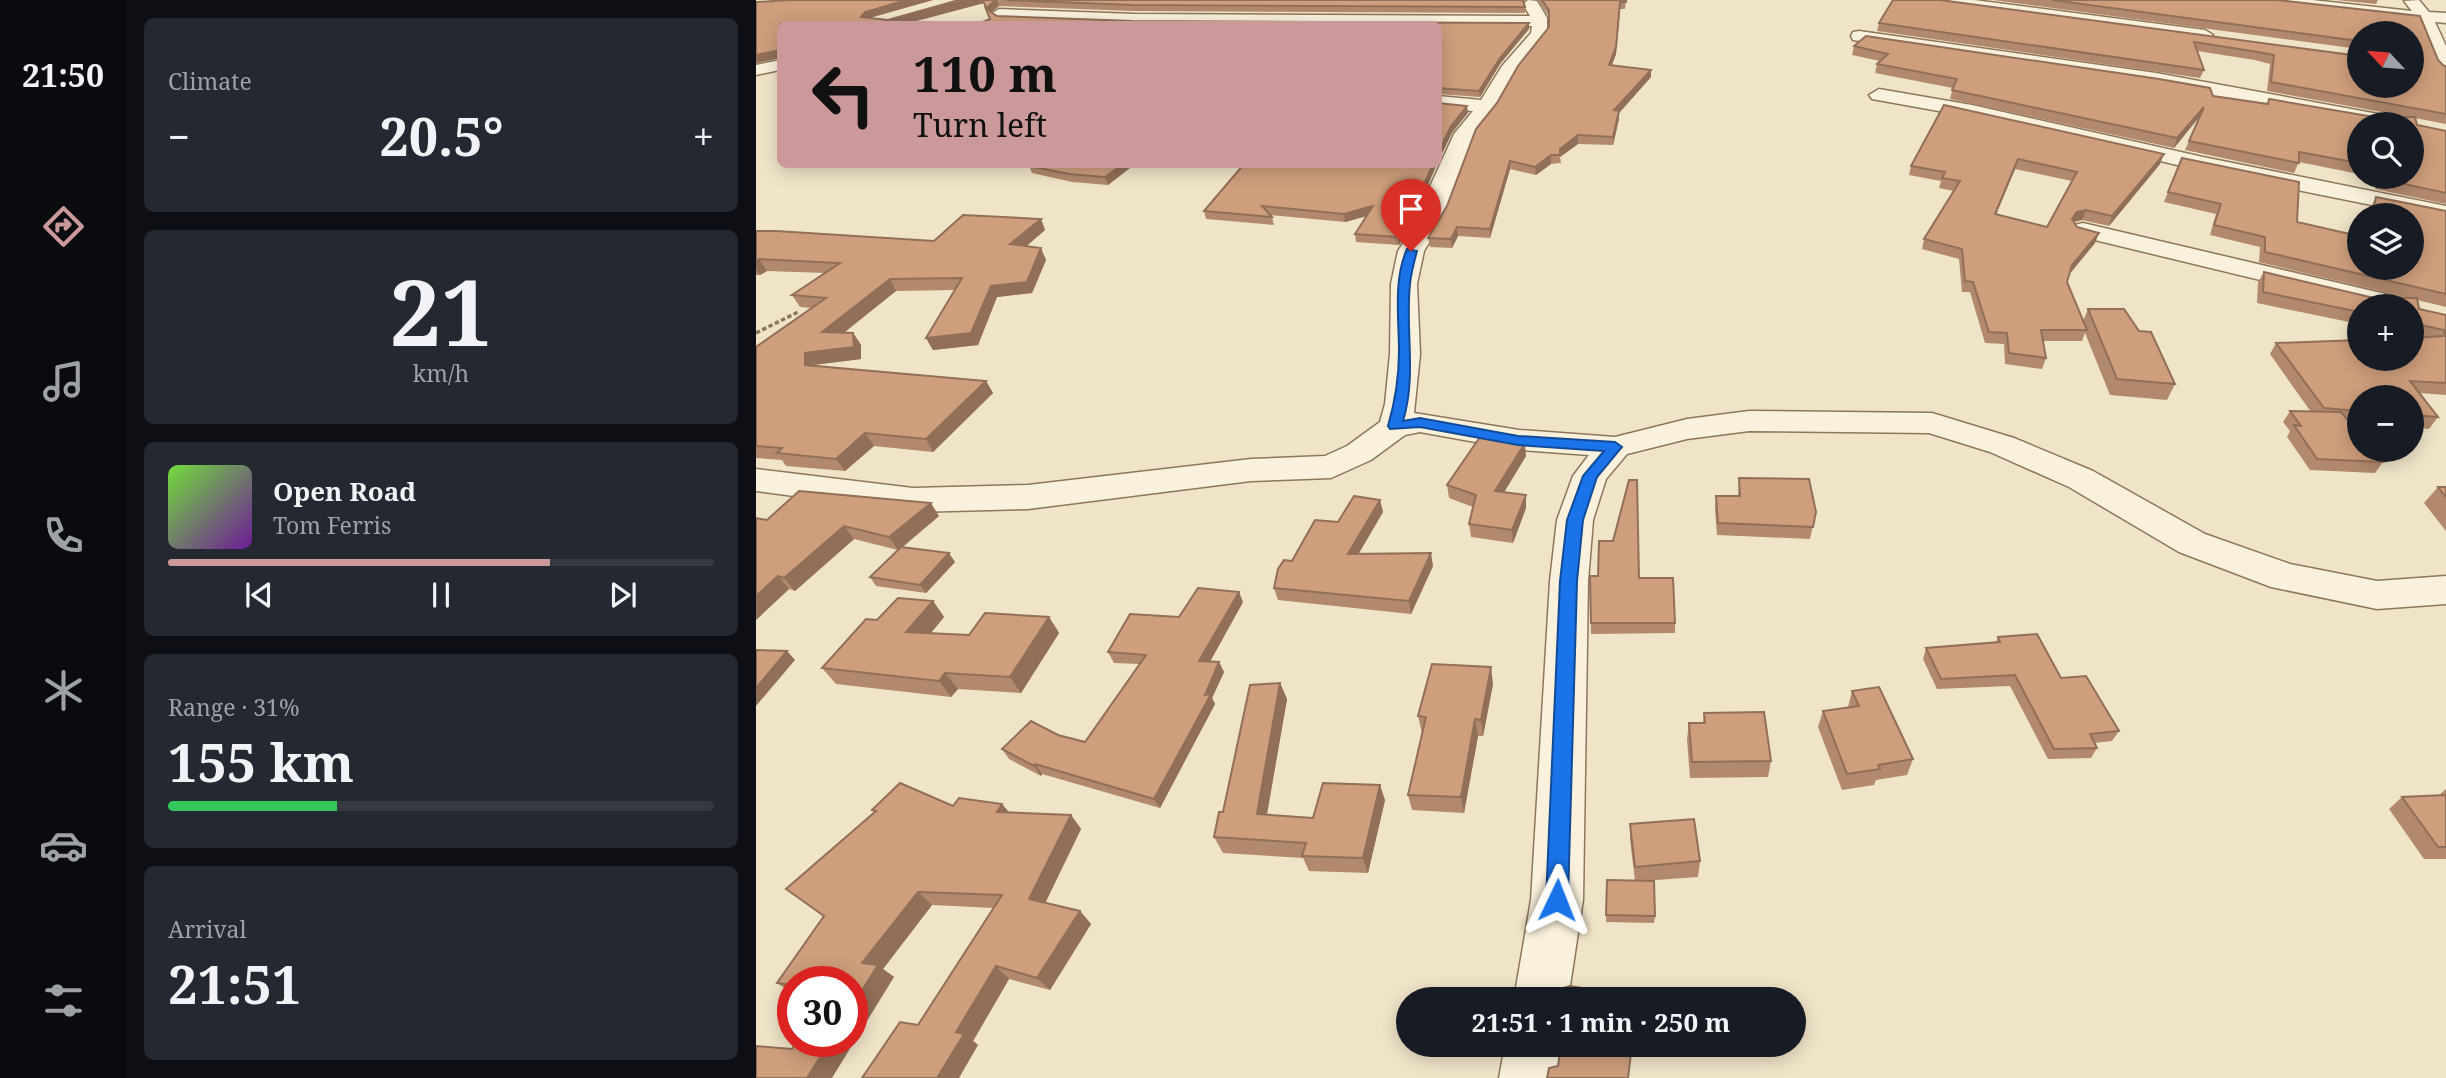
<!DOCTYPE html>
<meta charset="utf-8">
<style>
body{margin:0;font-family:"Noto Serif",serif;background:#242831;color:#f1f3f6;height:100vh;display:flex;flex-direction:column;font-size:26px;white-space:nowrap}
*{box-sizing:border-box;margin:0}
p{font-size:23px;color:#9ea1a6}
.icon{flex:none;width:38px;height:38px;fill:none;stroke:currentColor;stroke-width:2;stroke-linecap:round;stroke-linejoin:round}
.map{position:relative;flex:1;overflow:hidden}
.side{display:flex;flex-direction:column;gap:18px;padding:18px;background:#0d0f14;width:630px}
.side>*{flex:none}
.banner{position:absolute;left:21px;top:21px;width:665px;height:147px;border-radius:10px;box-shadow:0 4px 18px #0003;background:#cc999b;color:#111;overflow:hidden}
.needle{width:46px;rotate:296deg}
.controls{position:absolute;left:1591px;top:21px;display:grid;gap:14px}
.controls a{display:grid;place-items:center;width:77px;height:77px;border-radius:50%;background:#171b24;box-shadow:0 4px 18px #0003;font-size:35px}
.speed{position:absolute;left:21px;top:966px;display:flex;gap:14px;font-size:35px;font-weight:700;text-align:center}
.speed>*{display:grid;place-content:center;width:91px;height:91px;border-radius:50%;background:#171b24;box-shadow:0 4px 18px #0003;line-height:1}
.speed .limit{border:10px solid #d22;background:#fff;color:#111}
.pin{position:absolute;display:grid;place-items:center;width:60px;height:60px;color:#fff;margin:-72px -30px;border-radius:50% 50% 50% 0;rotate:-45deg;box-shadow:0 0 7px #0007}
.pin .icon{rotate:45deg}
.me{position:absolute;width:77px;margin:-38px;rotate:2deg;stroke-linejoin:round;filter:drop-shadow(0 0 5px #0008)}
.turn{display:flex;align-items:center;gap:24px;height:147px;padding:0 21px;font-size:32px}
.turn .icon{width:91px;height:91px;stroke-width:2.5}
.turn b{display:block;font-size:49px;line-height:60px}
.big{font-size:52px;font-weight:700;line-height:1.1}
.side .widget{flex:1;display:flex;flex-direction:column;justify-content:center;gap:10px;min-width:0;padding:0 24px;border-radius:10px;background:#242831}
.side .dial{align-items:center;gap:0}
.dial b{font-size:91px;line-height:1}
.song{display:flex;align-items:center;gap:21px}
.cover{width:84px;height:84px;border-radius:10px;background:linear-gradient(135deg,hsl(100 70% 55%),hsl(280 70% 35%))}
.played{height:7px;border-radius:4px;background:linear-gradient(90deg,#cc999b 70%,#363941 70%)}
.keys{display:flex;justify-content:space-around;direction:ltr}
.heat{display:flex;justify-content:space-between;align-items:center;font-size:38px;direction:ltr}
.charge{height:10px;border-radius:5px;background:linear-gradient(90deg,#34c759 31%,#363941 0)}
.trip{position:absolute;left:640px;top:987px;width:410px;height:70px;border-radius:35px;background:#171b24;box-shadow:0 4px 18px #0003;font-weight:700;line-height:70px;text-align:center}
main{display:flex;flex:1;min-height:0}
.menu{display:flex;flex-direction:column;width:126px;justify-content:space-around;align-items:center;background:#090b0e;color:#9ea1a6}
.menu .icon{width:49px;height:49px}
.menu .active{color:#cc999b}
.menu b{font-size:32px;color:#f1f3f6}
.map>svg:first-child{display:block}
.lines{fill:none;stroke-linecap:round;stroke-linejoin:round}
.minor-casing{stroke:#8d765c;stroke-width:3}
.path{stroke:#8d765c;stroke-width:3.5;stroke-dasharray:4.5 2.5;stroke-linecap:butt}
.minor{fill:#faf1dc;fill-rule:evenodd}
.wall{fill:#b2896c;fill-rule:evenodd}
.shaded-wall{fill:#916f58}
.building{fill:#cf9f7d;stroke:#916f58;stroke-width:2;fill-rule:evenodd}
.route{fill:#1a73e8;stroke:#114b97;stroke-width:2}
</style>
<main>
<nav class="menu">
<b>21:50</b>
<svg class="icon active" aria-label="directions" viewBox="0 0 24 24"><path d="M12 3l9 9-9 9-9-9zM9 14v-3h6M13 9l2 2-2 2"/></svg>
<svg class="icon" aria-label="music" viewBox="0 0 24 24"><path d="M9 18V5l10-2v13"/><circle cx="6" cy="18" r="3"/><circle cx="16" cy="16" r="3"/></svg>
<svg class="icon" aria-label="phone" viewBox="0 0 24 24"><path d="M5 4h4l2 5-3 2q2 4 5 5l2-3 5 2v4C11 20 4 13 5 4z"/></svg>
<svg class="icon" aria-label="climate" viewBox="0 0 24 24"><path d="M12 3v18M4 7l16 10M4 17L20 7"/></svg>
<svg class="icon" aria-label="car" viewBox="0 0 24 24"><path d="M5 17H2v-5l4-1 3-4h7l3 4 3 1v5h-3M9 17h6M6 11h13"/><circle cx="7" cy="17" r="2"/><circle cx="17" cy="17" r="2"/></svg>
<svg class="icon" aria-label="filters" viewBox="0 0 24 24"><path d="M4 7h16M4 17h16"/><circle cx="9" cy="7" r="2"/><circle cx="15" cy="17" r="2"/></svg>
</nav>
<section class="side">
<div class="widget"><p>Climate</p>
<div class="heat"><a>−</a><b class="big">20.5°</b><a>+</a></div>
</div>
<div class="widget dial"><b>21</b><p>km/h</p></div>
<div class="widget">
<div class="song"><i class="cover"></i><div><b>Open Road</b><p>Tom Ferris</p></div></div>
<div class="played"></div>
<div class="keys"><svg class="icon" aria-label="previous" viewBox="0 0 24 24"><path d="M18 5L8 12l10 7zM5 5v14"/></svg><svg class="icon" aria-label="pause" viewBox="0 0 24 24"><path d="M8 5v14M16 5v14"/></svg><svg class="icon" aria-label="next" viewBox="0 0 24 24"><path d="M6 5l10 7-10 7zM19 5v14"/></svg></div>
</div>
<div class="widget"><p>Range · 31%</p><b class="big">155 km</b><div class="charge"></div></div>
<div class="widget"><p>Arrival</p><b class="big">21:51</b></div>
</section>
<div class="map">
<svg width="1690" height="1078" viewBox="0 0 1690 1078">
<rect width="100%" height="100%" fill="#f0e4c8"/>
<g class="lines">
<g class="minor-casing">
<g id="minor">
<path d="M0 0H44L36 5 0 7Z"/>
<path d="M772 0 781 1 791 18V34L760 72 739 110 718 136 696 191 690 214 668 251 661 284 664 354 658 413 763 430 859 437 931 419 993 411 1176 413 1258 438 1337 471 1449 534 1534 564 1621 581 1690 576V604L1621 609 1515 587 1423 552 1313 487 1234 452 1173 433 993 431 931 439 871 454 850 479 837 520 832 581 827 900 812 999H758L775 900 794 581 801 520 817 476 833 455 763 450 664 432 649 435 615 460 575 478 495 481 272 509 157 512 0 491V469L157 488 272 485 495 459 569 456 591 446 624 422 629 404 634 354 635 284 642 251 666 214 672 191 698 134 717 111 682 108V96L725 100 746 66 775 33 776 26 378 24 243 19 235 14 243 9 378 14 774 16 767 4Z"/>
<path d="M1174 0H1218L1449 30 1457 35 1449 40 1182 5Z"/>
<path d="M1510 0H1556L1656 11 1648 1 1663 0 1673 12 1690 13V23L1679 22 1690 46V73L1683 72 1680 68 1662 21 1518 5Z"/>
<path d="M1103 31 1400 73 1644 118 1651 120 1654 124H1613L1400 85 1097 40 1095 36 1097 32Z"/>
<path d="M24 60V70L0 75V65Z"/>
<path d="M1123 89 1216 105 1447 157 1690 206V220L1447 171 1216 117 1116 99 1113 95Z"/>
<path d="M1327 223 1655 300 1659 306 1656 311V306H1612L1318 235 1315 230 1318 225Z"/>
<path d="M749 1045H805L801 1078H743Z"/>
</g>
</g>
<path class="path" d="M0 333 42 312"/>
<use href="#minor" class="minor"/>
</g>
<g class="wall">
<path d="M34 0H177L114 18 132 20 203 0H768L767 1 769 7V13L378 11 243 6 235 12 241 16 376 21 773 23V29L744 64 724 97 682 94V24H222L234 19 228 3 149 24H24V58L0 63V2Z"/>
<path d="M782 0H870L869 9H864L860 54 856 65 895 77 863 113V119L857 145 822 144 804 157 805 163 795 164 780 175 754 169 734 238 702 236 696 248 674 247 672 238 691 206 741 103 793 27V17Z"/>
<path d="M1137 0 1603 56 1656 86 1603 33V49L1237 0H1521L1682 60 1688 66H1690V124L1659 118 1661 125 1690 131V204L1619 189 1622 178 1617 177H1656L1603 124V174L1543 162 1538 173 1429 150 1444 116 1418 148 1194 99 1197 88 1119 73 1121 64 1124 61 1096 55 1098 46 1511 104 1513 99 1618 117H1653L1511 91 1514 64 1499 60 1441 51 1448 70 1444 78 1121 31 1123 23Z"/>
<path d="M1580 0H1622L1620 4Z"/>
<path d="M1188 105 1404 164 1353 226 1326 220 1318 222 1321 227 1339 243 1313 274 1311 282 1327 321 1332 309 1419 384 1411 400 1354 395 1329 333 1326 341H1287L1290 358 1286 369 1249 364 1248 344 1229 343 1214 292H1206L1203 259 1166 249 1168 239 1198 191 1183 188 1185 181 1153 175 1155 166ZM1259 169 1316 181 1291 227 1240 214Z"/>
<path d="M1426 158 1541 222 1656 268 1613 215 1615 207 1620 197 1690 211V307L1661 300 1663 309 1690 315V395L1663 393 1682 417 1673 429 1656 427V397H1603V423L1594 422 1627 462 1619 473 1554 470 1531 437 1534 431 1527 422 1534 411 1555 412 1514 354 1520 343 1663 337 1656 336V306H1603V324L1501 303 1502 282 1508 272 1618 298H1652L1503 262 1504 247 1454 235 1460 214 1408 202Z"/>
<path d="M276 164H379L352 185 316 182 276 173 273 166Z"/>
<path d="M670 190 664 213 643 245 600 242 599 234 611 216 589 222 514 215 516 217 518 225 450 219 448 211Z"/>
<path d="M285 219 289 230 270 246 290 260 276 293 241 297 222 345 177 350 170 338 199 290 140 291 88 332 97 333 105 345V359L57 365V366L230 381 237 393 177 452 118 446 89 471 30 466 26 460 0 458V347L56 308 44 307 36 295 69 273 11 271 4 275H0V231L178 241Z"/>
<path d="M770 456 748 492 770 508 757 543 715 537 713 524 717 507 693 498 691 485Z"/>
<path d="M983 478 1060 512 1054 539 961 535 959 508 960 496H982Z"/>
<path d="M1682 487H1690V531L1668 503Z"/>
<path d="M624 500 627 512 602 554 677 566 655 614 522 600 518 588 536 561 582 522Z"/>
<path d="M183 516 147 547 199 562 170 593 120 586 114 577 142 550 98 539 39 591 33 589 0 620 11 520Z"/>
<path d="M834 576 883 578 919 623V633L835 634Z"/>
<path d="M177 601 188 617 175 633 213 635 293 617 303 633 265 693 202 689 195 697 80 684 66 668 121 620Z"/>
<path d="M487 602 454 662H463L468 672 456 698 459 704 404 808 286 774 285 776 253 759 246 749 302 735 329 742 384 664 358 663 352 652 423 617Z"/>
<path d="M1242 637 1305 678 1363 731 1356 741 1338 743 1341 748 1335 758 1292 759 1254 686 1181 689 1167 659 1170 648 1240 642Z"/>
<path d="M524 683 531 699 511 815 557 818 629 800 612 873 553 871 547 858 467 853 458 837 467 812Z"/>
<path d="M737 684 727 736H722L708 813 656 810 652 795 666 733 662 716Z"/>
<path d="M1096 691 1157 759 1151 775 1120 780 1118 785 1086 790 1062 727 1067 711 1092 707Z"/>
<path d="M948 713 1015 761 1012 777 934 778 931 739 933 723H947Z"/>
<path d="M1690 789V859H1668L1633 809 1646 797 1683 795Z"/>
<path d="M246 804 253 813 315 815 325 829 289 902 324 911 335 924 294 990 253 979 217 1041 222 1045 162 1025 238 908 176 905 127 969 138 977 36 1049 96 982H37V994L21 983 68 917 30 889 118 812 116 810Z"/>
<path d="M874 824 944 861 942 877 886 881 899 916 898 923 850 922 851 880 879 881 874 839Z"/>
</g>
<g class="shaded-wall">
<path d="M151 0H177L112 18 105 17 109 12Z"/>
<path d="M212 0H227L228 3 149 24H120Z"/>
<path d="M241 0 243 6 233 14 230 8Z"/>
<path d="M864 9 860 54 853 72V65Z"/>
<path d="M773 23V29L744 64 724 97 723 91 744 58Z"/>
<path d="M24 50V58L0 63V55Z"/>
<path d="M895 70V77L863 113V119L857 145 858 110Z"/>
<path d="M711 106 712 113 696 133 682 162V153L695 126Z"/>
<path d="M1448 107 1444 116 1418 148 1421 138Z"/>
<path d="M822 135V144L804 157V149Z"/>
<path d="M1408 154 1404 164 1353 226 1356 216Z"/>
<path d="M795 155V164L780 175 779 167Z"/>
<path d="M1262 159 1259 169 1236 224 1239 214Z"/>
<path d="M754 161V169L734 238V229Z"/>
<path d="M367 164H379L352 185 349 177Z"/>
<path d="M677 164H681L670 190 664 213 643 245 642 237Z"/>
<path d="M617 206 618 214 589 222 588 214Z"/>
<path d="M1330 210 1326 220 1317 222 1316 219 1321 212Z"/>
<path d="M285 219 289 230 259 256 254 244Z"/>
<path d="M701 227 702 236 696 248 695 239Z"/>
<path d="M1343 233 1339 243 1312 276 1316 265Z"/>
<path d="M285 248 290 260 276 293 241 297 222 345 177 350 170 338 235 286Z"/>
<path d="M3 259 11 271 4 275 0 269V261Z"/>
<path d="M134 279 140 291 74 344 66 332Z"/>
<path d="M97 333 105 345V359L57 365V377L49 365V353Z"/>
<path d="M230 381 237 393 177 452 170 439Z"/>
<path d="M109 433 118 446 89 471 80 459Z"/>
<path d="M769 443 770 456 741 504 739 491Z"/>
<path d="M770 495V508L757 543 756 530Z"/>
<path d="M624 500 627 512 595 567 592 554Z"/>
<path d="M175 503 183 516 142 550 133 537Z"/>
<path d="M88 526 98 539 39 591 28 578Z"/>
<path d="M193 553 199 562 170 593 164 585Z"/>
<path d="M675 553 677 566 655 614 653 601Z"/>
<path d="M22 576 33 589 0 620V596Z"/>
<path d="M483 592 487 602 448 672 443 661Z"/>
<path d="M177 601 188 617 162 648 150 632Z"/>
<path d="M293 617 303 633 265 693 254 677Z"/>
<path d="M31 651 39 660 0 706V688Z"/>
<path d="M463 662 468 672 456 698 459 704 404 808 398 799Z"/>
<path d="M735 667 737 684 727 736 725 720Z"/>
<path d="M189 673 202 689 195 697 183 681Z"/>
<path d="M524 683 531 699 508 830 501 814Z"/>
<path d="M719 719 722 736 708 813 705 797Z"/>
<path d="M279 764 286 774 285 776 278 766Z"/>
<path d="M624 785 629 800 612 873 607 858Z"/>
<path d="M246 804 258 818 241 812Z"/>
<path d="M315 815 325 829 285 912 273 899Z"/>
<path d="M162 892 176 905 127 969 138 977 76 1078H51L74 1041H96V1006L106 963Z"/>
<path d="M324 911 335 924 294 990 281 978Z"/>
<path d="M240 966 253 979 217 1041 222 1045 203 1078H181L200 1032Z"/>
</g>
<g class="building">
<path d="M34 0H151L109 12 105 17 132 20 203 0H212L120 24H24V50L0 55V2Z"/>
<path d="M227 0H240L230 8Z"/>
<path d="M250 0H767L769 7 376 5Z"/>
<path d="M786 0H870V2H864L860 47 853 65 895 70 858 110 863 111 857 137 822 135 804 149V155H795L779 167 754 161 734 229 701 227 695 239 672 238 691 206 720 129 741 103 762 66 793 27V10Z"/>
<path d="M1137 0H1184L1603 56V86H1656V33H1603V41L1296 0H1521L1664 16 1682 60 1688 66H1690V114L1515 82 1518 55 1502 52 1438 42 1448 70 1123 23Z"/>
<path d="M230 9 241 16 376 21 773 23 744 58 723 91 682 88V24H222L234 19Z"/>
<path d="M1110 36 1403 79 1454 88 1457 96 1512 104 1513 99 1618 117H1659L1661 125 1690 131V193L1625 179V177H1656V124H1603V163L1543 152V163L1433 141 1448 107 1421 138 1196 90 1201 79 1121 64 1132 54 1098 46Z"/>
<path d="M682 103 711 106 695 126 682 153Z"/>
<path d="M1188 105 1408 154 1356 216 1330 210 1321 212 1316 219 1321 227 1343 233 1316 265 1311 282 1331 330H1285L1290 358 1253 353 1251 333 1233 332 1217 282 1209 281 1206 249 1168 239 1204 181 1186 178 1189 172 1155 166ZM1262 159 1321 172 1291 227 1239 214Z"/>
<path d="M1426 158 1543 182 1541 222 1603 236V268H1656V215H1616L1620 197 1690 211V294L1509 252V237L1458 225 1465 204 1412 192Z"/>
<path d="M276 164H367L349 177 313 174 273 166Z"/>
<path d="M488 164H677L669 182 663 205 642 237 599 234 617 206 588 214 506 206 516 217 448 211Z"/>
<path d="M207 215 285 219 254 244 285 248 271 282 235 286 215 333 170 338 206 278 134 279 66 332 97 333 98 347 49 353V365L230 381 170 439 109 433 80 459 21 453 26 448 0 446V347L70 298 36 295 84 263 3 259 0 261V231H20L178 241Z"/>
<path d="M1508 272 1618 298H1661L1663 309 1690 315V383L1654 381 1682 417 1656 415V397H1603V411L1568 408 1520 343 1603 340V359H1656V338L1688 336V330L1656 323V306H1603V312L1507 292Z"/>
<path d="M1332 309H1368L1383 331 1395 332 1419 384 1361 379Z"/>
<path d="M1534 411 1585 412 1603 433V450H1617L1627 462 1561 459 1538 425 1545 426Z"/>
<path d="M726 434 769 443 739 491 770 495 756 530 713 524 720 495 691 485Z"/>
<path d="M983 478 1053 479 1060 512 1057 527 962 523 960 496H984Z"/>
<path d="M873 480H881L883 578H917L919 623H835L834 576H842L843 541H857Z"/>
<path d="M1682 487H1690V497Z"/>
<path d="M43 491 175 503 133 537 88 526 28 578 22 576 0 596V518L11 520Z"/>
<path d="M598 496 624 500 592 554 675 553 653 601 518 588 522 569 528 560 536 561 559 520 582 522Z"/>
<path d="M145 547 193 553 164 585 114 577Z"/>
<path d="M442 588 483 592 443 661 463 662 449 695 455 694 398 799 279 764 278 766 246 749 275 721 302 735 329 742 390 655 352 652 374 614 423 617Z"/>
<path d="M142 598 177 601 150 632 213 635 229 613 293 617 254 677 189 673 183 681 66 668 110 619 121 620Z"/>
<path d="M1281 634 1305 678 1330 676 1363 731 1334 734 1341 748 1298 749 1259 675 1185 679 1170 648 1244 642 1242 637Z"/>
<path d="M0 650 31 651 0 688Z"/>
<path d="M676 664 735 667 725 720 719 719 705 797 652 795 670 717 662 716Z"/>
<path d="M524 683 501 814 557 818 567 783 624 785 607 858 546 856 550 843 458 837 463 812H467L494 685Z"/>
<path d="M1123 687 1157 759 1122 765 1124 769 1091 774 1067 711 1103 706 1096 691Z"/>
<path d="M1008 712 1015 761 936 762 933 723H949L948 713Z"/>
<path d="M144 783 197 806 203 798 246 804 241 812 315 815 273 899 324 911 281 978 240 966 200 1032 208 1034 181 1078H106L144 1022 162 1025 246 895 162 892 106 963 122 965 96 1006V982H37V985L21 983 68 916 30 889 120 811 116 810Z"/>
<path d="M1690 795V847H1682L1646 797Z"/>
<path d="M938 819 944 861 879 867 874 824Z"/>
<path d="M851 880 898 881 899 916 850 915Z"/>
<path d="M814 986 882 997V999H805L807 988Z"/>
<path d="M41 1041H74L51 1078H0V1046L36 1049Z"/>
<path d="M805 1045H876L872 1078H791L793 1068 802 1066Z"/>
</g>
<path class="route" d="M651 249 661 251C658 262 655 273 654 284 649 330 661 375 647 421L664 418 762 436 859 442 866 447 841 477 827 520 821 581 812 900 809 907 801 910 793 907 790 900 804 581 811 520 827 476 848 451 762 445 664 427 634 429 632 426C639 402 643 377 643 351 643 318 637 281 651 249Z"/>
</svg>
<div class="controls">
<a><svg class="needle" viewBox="-14 -14 28 28"><path d="M0-13l5 13h-10z" fill="#e53935"/><path d="M0 13l5-13h-10z" fill="#9ea1a6"/></svg></a>
<a><svg class="icon" aria-label="search" viewBox="0 0 24 24"><circle cx="10" cy="10" r="6"/><path d="M15 15l6 6"/></svg></a>
<a><svg class="icon" aria-label="layers" viewBox="0 0 24 24"><path d="M12 4l9 5-9 5-9-5zM3 14l9 5 9-5"/></svg></a>
<a>+</a>
<a>−</a>
</div>
<div class="speed"><div class="limit">30</div></div>
<div class="pin" style="left:655px;top:251px;background:#d93025"><svg class="icon" aria-label="arrive" viewBox="0 0 24 24"><path d="M6 21V4h12l-3 4 3 4H6"/></svg></div>
<svg class="me" style="left:801px;top:900px" viewBox="-20 -20 40 40"><path d="M0-17L14 15 0 8-14 15z" fill="#1a73e8" stroke="#fff" stroke-width="4"/></svg>
<div class="trip">21:51 · 1 min · 250 m</div>
<div class="banner">
<div class="turn"><svg class="icon" aria-label="left" viewBox="0 0 24 24"><path d="M17 20v-9H6M10 6l-5 5 5 5"/></svg><div><b>110 m</b>Turn left</div></div>
</div>
</div>
</main>
